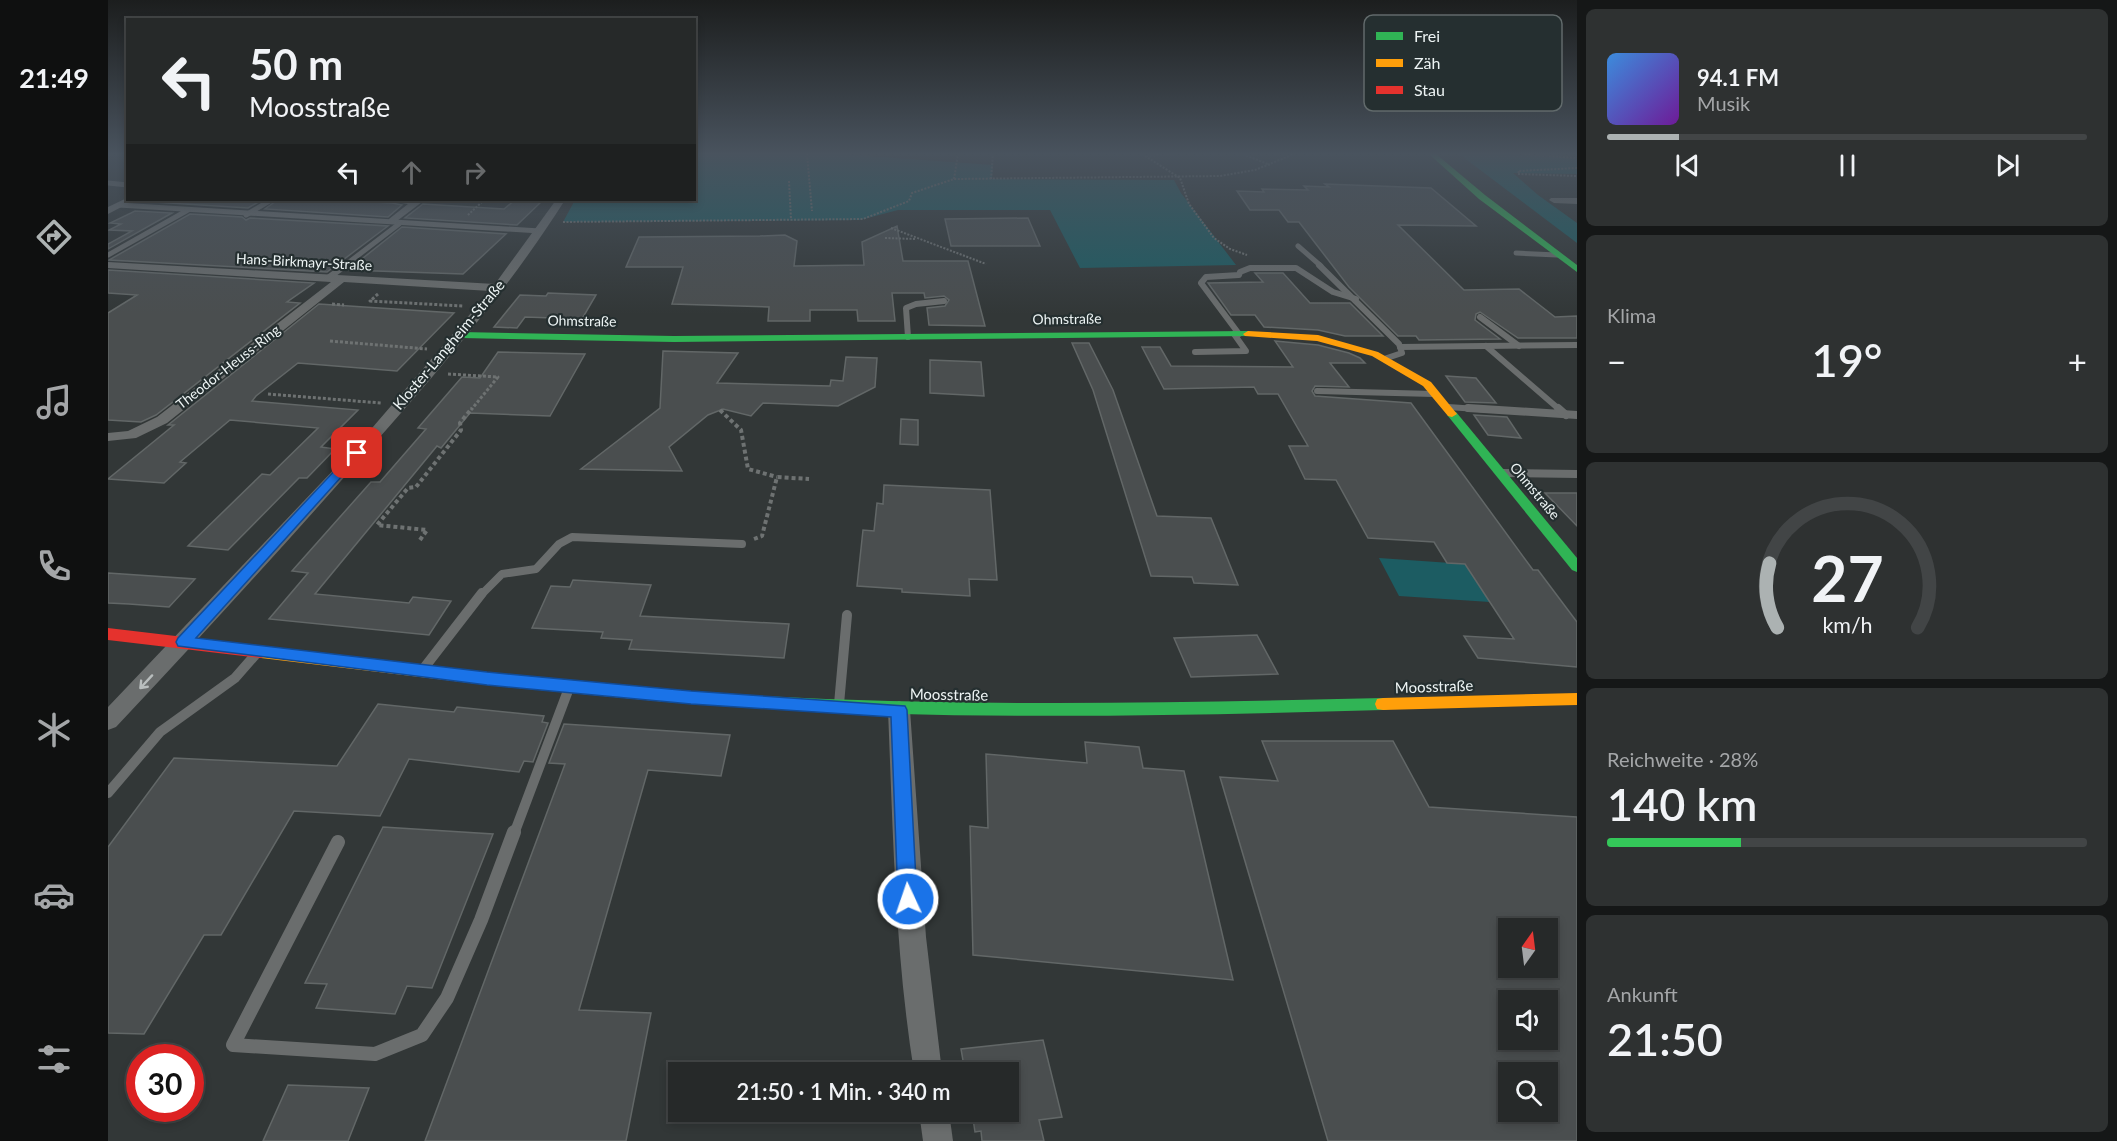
<!DOCTYPE html>
<html lang="de">
<meta charset="utf-8">
<style>
body{margin:0;font-family:Lato,sans-serif;background:#2e3131;color:#f1f3f6;height:100vh;display:flex;flex-direction:column;font-size:22px;white-space:nowrap}
*{box-sizing:border-box;margin:0}
p{font-size:20px;color:#a4a6a8}
.icon{flex:none;width:33px;height:33px;fill:none;stroke:currentColor;stroke-width:2;stroke-linecap:round;stroke-linejoin:round}
.map{position:relative;flex:1;overflow:hidden}
.side{display:flex;flex-direction:column;gap:9px;padding:9px;background:#151717;width:540px}
.side>*{flex:none}
.top-card{position:absolute;left:18px;top:18px;width:570px;height:183px;border-radius:0px;box-shadow:0 3px 9px #0003,0 0 0 2px #424546;background:#262929;color:#f1f3f6;overflow:hidden}
.needle{width:39px;rotate:14deg}
.controls{position:absolute;left:1390px;top:918px;display:grid;gap:12px}
.controls a{display:grid;place-items:center;width:60px;height:60px;border-radius:0px;background:#262929;box-shadow:0 3px 9px #0003,0 0 0 2px #424546;font-size:30px}
.speed{position:absolute;left:18px;top:1044px;display:flex;gap:12px;font-size:30px;font-weight:700;text-align:center}
.speed>*{display:grid;place-content:center;width:78px;height:78px;border-radius:50%;background:#262929;box-shadow:0 3px 9px #0003,0 0 0 2px #424546;line-height:1}
.speed .limit{border:9px solid #d22;background:#fff;color:#111}
.pin{position:absolute;display:grid;place-items:center;width:51px;height:51px;color:#fff;margin:-26px;border-radius:12px;box-shadow:0 3px 9px #0006}
.me{position:absolute;width:66px;margin:-33px;rotate:357deg;stroke-linejoin:round;filter:drop-shadow(0 0 4px #0008)}
.turn{display:flex;align-items:center;gap:21px;height:126px;padding:0 24px;font-size:27px}
.turn .icon{width:78px;height:78px;stroke-width:2.5}
.turn b{display:block;font-size:42px;line-height:51px}
.lanes{display:flex;align-items:center;height:57px;padding:0 24px;background:#0003;justify-content:center;gap:30px;direction:ltr}
.lanes .off{opacity:.35}
.big{font-size:45px;font-weight:600;line-height:1.1}
.side .tile{flex:1;display:flex;flex-direction:column;justify-content:center;gap:9px;min-width:0;padding:0 21px;border-radius:9px;background:#2e3131}
.side .dial{align-items:center;gap:0}
.dial svg{height:156px;overflow:visible;fill:none;stroke:#424546;stroke-width:7;stroke-linecap:round;text-anchor:middle}
.dial text{fill:#f1f3f6;stroke:none}
.song{display:flex;align-items:center;gap:18px}
.cover{width:72px;height:72px;border-radius:9px;background:linear-gradient(135deg,hsl(210 70% 55%),hsl(280 70% 35%))}
.played{height:6px;border-radius:3px;background:linear-gradient(90deg,#acb2b2 15%,#424546 15%)}
.keys{display:flex;justify-content:space-around;direction:ltr}
.heat{display:flex;justify-content:space-between;align-items:center;font-size:33px;direction:ltr}
.charge{height:9px;border-radius:4px;background:linear-gradient(90deg,#34c759 28%,#424546 0)}
.trip{position:absolute;left:560px;top:1062px;width:351px;height:60px;border-radius:0px;background:#262929;box-shadow:0 3px 9px #0003,0 0 0 2px #424546;font-weight:600;line-height:60px;text-align:center}
main{display:flex;flex:1;min-height:0}
.menu{display:flex;flex-direction:column;width:108px;justify-content:space-around;align-items:center;background:#0f1010;color:#a4a6a8}
.menu .icon{width:42px;height:42px}
.menu .on{color:#acb2b2}
.menu b{font-size:27px;color:#f1f3f6}
.map>svg:first-child{display:block}
.green{fill:#1c5c62}
.building{fill:#4a4e4f;stroke:#626767;stroke-width:1.5;fill-rule:evenodd}
.lines{fill:none;stroke-linecap:round;stroke-linejoin:round}
.path-far2{stroke:#6e7272;stroke-width:2;stroke-dasharray:2 1.5;stroke-linecap:butt}
.path-far1{stroke:#6e7272;stroke-width:3;stroke-dasharray:3 2;stroke-linecap:butt}
.path{stroke:#6e7272;stroke-width:4;stroke-dasharray:4 3;stroke-linecap:butt}
.lane-far4{stroke:#6a6d6d;stroke-width:5}
.lane-far3{stroke:#6a6d6d;stroke-width:6}
.lane-far2{stroke:#6a6d6d;stroke-width:8}
.lane-far1{stroke:#6a6d6d;stroke-width:10}
.lane{stroke:#6a6d6d;stroke-width:14}
.street{fill:#6a6d6d;fill-rule:evenodd}
.fast{fill:#30b455;fill-rule:evenodd}
.slow{fill:#ff9f0a;fill-rule:evenodd}
.jam{fill:#e5322d;fill-rule:evenodd}
.oneway{stroke:#b9bebe}
.route{fill:#1a73e8;stroke:#114b97;stroke-width:1.5}
.labels{text-anchor:middle;stroke-width:4.5;stroke-linejoin:round;paint-order:stroke}
.far-street-label{font-size:14px;fill:#edf4f4;stroke:#252f30}
.street-label{font-size:15px;fill:#edf4f4;stroke:#252f30}
.key{fill:#252f30;stroke:#616a6b;stroke-width:1.5}
.key-label{font-size:16px;fill:#edf4f4}
</style>
<main>
<nav class="menu">
<b>21:49</b>
<svg class="icon on" aria-label="directions" viewBox="0 0 24 24"><path d="M12 3l9 9-9 9-9-9zM9 14v-3h6M13 9l2 2-2 2"/></svg>
<svg class="icon" aria-label="music" viewBox="0 0 24 24"><path d="M9 18V5l10-2v13"/><circle cx="6" cy="18" r="3"/><circle cx="16" cy="16" r="3"/></svg>
<svg class="icon" aria-label="phone" viewBox="0 0 24 24"><path d="M5 4h4l2 5-3 2q2 4 5 5l2-3 5 2v4C11 20 4 13 5 4z"/></svg>
<svg class="icon" aria-label="climate" viewBox="0 0 24 24"><path d="M12 3v18M4 7l16 10M4 17L20 7"/></svg>
<svg class="icon" aria-label="car" viewBox="0 0 24 24"><path d="M5 17H2v-5l4-1 3-4h7l3 4 3 1v5h-3M9 17h6M6 11h13"/><circle cx="7" cy="17" r="2"/><circle cx="17" cy="17" r="2"/></svg>
<svg class="icon" aria-label="filters" viewBox="0 0 24 24"><path d="M4 7h16M4 17h16"/><circle cx="9" cy="7" r="2"/><circle cx="15" cy="17" r="2"/></svg>
</nav>
<div class="map">
<svg width="1469" height="1141" viewBox="0 0 1469 1141">
<rect width="100%" height="100%" fill="#323737"/>
<g class="green">
<path d="M587 154H732L885 165 884 179 1066 180 1073 193 1128 265 972 268 942 210H790L752 220 455 222 467 200H586Z"/>
<path d="M1351 154H1403L1469 159V174L1405 173 1430 195 1469 223V243Z"/>
<path d="M1271 558 1357 564 1382 602 1291 596Z"/>
</g>
<g class="building">
<path d="M1217 184 1323 188 1368 226 1290 225 1356 290 1411 289 1447 317 1469 316V338H1410L1372 312 1368 314 1367 320 1392 339 1311 340 1308 336H1290L1241 287 1191 222H1180L1171 210H1142L1129 191 1156 192 1154 189 1200 190 1196 186 1221 187Z"/>
<path d="M48 200 60 201 154 200 140 208 44 202Z"/>
<path d="M407 200H431L428 202 432 203 409 225 297 218 315 204 396 209Z"/>
<path d="M168 201 232 200 284 203 294 205 280 217 157 209Z"/>
<path d="M27 211 64 213 0 249V244L24 231 1 230 13 224 2 223Z"/>
<path d="M82 214 134 217 138 220 142 218 280 226 219 272 1 260Z"/>
<path d="M920 218 932 246H843L837 219Z"/>
<path d="M789 226 795 261H860L877 326 821 325 819 308 837 306 841 300 836 296 817 298 816 293H784L787 321H750L749 310H702V321H660L661 307 564 304 575 267H518L531 237 652 236 677 235 689 241 686 266 756 265 754 242Z"/>
<path d="M294 227 398 234 355 274 240 270Z"/>
<path d="M0 270 206 283 179 302 192 303 48 415 33 422 0 420V313L29 295 0 293Z"/>
<path d="M1147 273H1175L1202 303H1242L1275 336H1237L1210 330 1156 327 1147 315H1123L1100 283 1155 282Z"/>
<path d="M440 293 488 295 474 319 417 317 409 328 386 327 412 295 438 296Z"/>
<path d="M211 304 346 313 289 371 190 363 148 396 144 401 250 410 213 447 227 449 199 478H191L120 550 80 546 154 474 162 475 210 428 122 420 72 462 78 463 56 483 0 479 66 425H60Z"/>
<path d="M1167 341 1210 345 1241 353 1252 358 1257 363H1222L1241 387 1207 386 1204 391 1207 396 1303 403 1425 570H1430L1469 622V667L1370 658 1356 636 1406 639 1357 564 1339 563 1326 542 1260 538 1228 480 1197 479 1181 446H1200L1170 394H1150L1146 387 1056 389 1034 347H1052L1063 366 1185 367Z"/>
<path d="M964 343H981L1005 390 1049 516 1103 518 1130 585 1086 583 1084 577 1043 576 985 390Z"/>
<path d="M555 351 630 353 609 383 722 386 723 380 735 381 738 357 769 358 767 387 730 406 655 403 643 416 615 409 600 415 561 447 574 471 473 469 552 408Z"/>
<path d="M390 352 477 354 442 416 362 413 333 448 329 446 207 594 301 603 305 597 343 601 321 635 161 619 200 573 184 571 263 482H272L318 429 310 428 354 377 372 378Z"/>
<path d="M822 360 873 362 876 396 822 393Z"/>
<path d="M1338 376 1368 378 1388 403 1357 402Z"/>
<path d="M1366 415 1399 417 1413 438 1380 435Z"/>
<path d="M793 419 810 420V445L792 444Z"/>
<path d="M776 485 882 490 889 580 861 579 862 596 794 592V589L749 586 755 530 766 531 769 503 775 504Z"/>
<path d="M1437 493H1469V526Z"/>
<path d="M0 573 87 579 61 607 21 604 0 603Z"/>
<path d="M465 580 543 585 532 616 681 624 676 658 521 649 524 640 493 638 495 632 424 628 443 586 462 587Z"/>
<path d="M1149 635 1170 674 1083 677 1066 638Z"/>
<path d="M270 704 346 712 349 707 436 716 434 722 440 723 425 762 416 761 411 772 301 759 272 816 186 811 113 935H96L36 1034 0 1033V847L66 758 229 766Z"/>
<path d="M456 724 622 735 613 776 540 770 471 1010 543 1013 518 1141H317L457 764 441 763Z"/>
<path d="M1154 741H1285L1321 807 1469 817V1141H1220L1112 777 1170 781ZM1401 928H1440V968H1401ZM1401 1000H1440V1040H1401ZM1401 1072H1440V1112H1401Z"/>
<path d="M977 742 1031 747 1035 768 1076 771 1125 980 865 955 862 826 880 828 878 754 979 763Z"/>
<path d="M275 827 385 834 324 988 299 986 287 1014 208 1008 219 984 197 983Z"/>
<path d="M935 1040 954 1117 931 1120 936 1141H874L873 1131 867 1132 864 1112H900V1072H857L853 1049Z"/>
<path d="M180 1085 261 1088 240 1141H155Z"/>
</g>
<g class="lines">
<g class="path-far2">
<path d="M699 154 704 211"/>
<path d="M1034 154 1072 178 1081 204 1106 238 1122 249 1139 255"/>
<path d="M1135 154 1162 165"/>
<path d="M1413 154 1469 158"/>
<path d="M1038 156 1063 154"/>
<path d="M1411 173 1410 171 1469 168"/>
<path d="M1410 174 1469 176"/>
<path d="M846 179 850 154"/>
<path d="M883 179 885 154"/>
<path d="M681 181 683 219"/>
<path d="M360 215 376 200"/>
<path d="M455 222 755 219 801 201 804 193 846 179 1112 176 1147 170 1186 154"/>
<path d="M783 228 878 264"/>
<path d="M777 238 808 239"/>
</g>
<g class="path-far1">
<path d="M270 294 262 301 355 306"/>
<path d="M224 304 236 305"/>
<path d="M222 341 319 349"/>
<path d="M340 374 390 377 363 410"/>
<path d="M160 394 273 403"/>
</g>
<g class="path">
<path d="M612 410 633 430 640 469 669 477"/>
<path d="M646 539 654 536 669 477 701 479"/>
<path d="M312 540 319 530 269 525 300 488 308 487 353 430 352 423 364 408"/>
</g>
<g class="lane-far4">
<path d="M0 183 20 185"/>
<path d="M11 205 432 231"/>
<path d="M138 215 163 200"/>
<path d="M1190 246 1213 266"/>
<path d="M1408 253 1449 255"/>
<path d="M0 255 80 210"/>
<path d="M236 266 291 224"/>
</g>
<g class="lane-far3">
<path d="M1211 265 1291 344 1294 353 1279 358"/>
<path d="M220 278 238 265"/>
<path d="M1372 317 1411 346"/>
<path d="M1131 334 1093 283 1098 277 1131 275 1132 272 1142 268H1188L1225 292 1248 299"/>
<path d="M800 337 798 308 808 304 836 301"/>
<path d="M1378 346 1452 410"/>
<path d="M1292 347 1469 345"/>
<path d="M1087 352 1138 351 1126 334"/>
<path d="M1209 391 1326 394"/>
<path d="M1340 407 1384 410"/>
</g>
<g class="lane-far2">
<path d="M1360 408 1469 415"/>
<path d="M1450 408 1458 415"/>
<path d="M1393 473 1469 474"/>
<path d="M373 595 394 574 428 569 451 544 464 537 634 544"/>
</g>
<g class="lane-far1">
<path d="M316 668 374 593"/>
<path d="M731 704 739 615"/>
<path d="M0 793 52 732 127 678 148 654"/>
<path d="M406 834 461 688"/>
</g>
<path class="lane" d="M230 842 125 1045 267 1054 314 1035 339 998 373 920 406 832"/>
<g class="street">
<path d="M19 198 27 200 0 214V207Z"/>
<path d="M1443 198H1469V204L1446 203 1441 200Z"/>
<path d="M285 200H311L314 202 285 224 280 221 281 219 300 204 286 202Z"/>
<path d="M448 200H457C394 299 318 386 240 473 164 559 86 644 8 727L0 730V707L252 442 382 291 236 282 59 423 28 438 0 441V433L20 431 49 417 223 282 0 268V262L387 284Z"/>
<path d="M791 701 798 704 802 710 818 937 834 1072H806C787 953 785 831 780 710L784 704Z"/>
<path d="M811 1112H841L845 1141H815Z"/>
</g>
<g class="fast">
<path d="M1321 154H1328L1377 195 1469 265V272L1371 199Z"/>
<path d="M1140 331 1145 334 1143 336 566 342 353 338 348 335 353 332 566 336Z"/>
<path d="M1344 411 1348 412 1469 558V572L1464 570 1340 416 1339 414Z"/>
<path d="M559 690C798 708 1036 704 1275 698L1281 699 1283 704 1281 709 1275 710C1036 717 798 721 559 702L553 701 551 696 553 691Z"/>
</g>
<g class="slow">
<path d="M1140 331 1210 335 1270 352 1323 382 1349 414 1344 417 1340 416 1315 386 1264 356 1209 341 1137 336 1135 334Z"/>
<path d="M153 646 379 673 559 690 565 691 567 696 565 701 559 702 379 685 153 658 148 656 146 652 148 648Z"/>
<path d="M1469 693V705L1275 710 1269 709 1267 704 1269 699 1275 698Z"/>
</g>
<path class="jam" d="M0 628 153 646 158 648 160 652 158 656 153 658 0 640Z"/>
</g>
<defs><path id="oneway-shaft" d="M-6 0H5M1.5-3L5.5 0L1.5 3" fill="none" stroke-width="1.6" stroke-linecap="round" stroke-linejoin="round" transform="scale(1.5)"/></defs>
<use class="oneway" href="#oneway-shaft" transform="translate(38 682) rotate(133)"/>
<linearGradient id="sky" x2="0" y2="1"><stop stop-color="#1c1e1e"/><stop offset="0.49" stop-color="#49535e"/><stop offset="1" stop-color="#49535e" stop-opacity="0"/></linearGradient>
<rect width="1469" height="314" fill="url(#sky)"/>
<path class="route" d="M249 449 255 453 253 455 88 638 379 672 583 691 797 706 799 710 809 899 806 905 800 908 793 905 790 899 783 717 583 704 379 685 70 646 68 642 70 638 245 451Z"/>
<g class="labels">
<g class="far-street-label">
<text transform="translate(196 262) rotate(3)" y="5">Hans-Birkmayr-Straße</text>
<text transform="translate(959 319) rotate(-1)" y="5">Ohmstraße</text>
<text transform="translate(474 321) rotate(1)" y="5">Ohmstraße</text>
<text transform="translate(120 367) rotate(-38)" y="5">Theodor-Heuss-Ring</text>
<text transform="translate(1427 491) rotate(50)" y="5">Ohmstraße</text>
</g>
<g class="street-label">
<text transform="translate(341 345) rotate(-50)" y="5">Kloster-Langheim-Straße</text>
<text transform="translate(1326 687) rotate(-2)" y="5">Moosstraße</text>
<text transform="translate(841 695) rotate(1)" y="5">Moosstraße</text>
</g>
</g>
<rect x="1256" y="15" width="198" height="96" rx="9" class="key"/>
<rect x="1268" y="32" width="27" height="8" fill="#30b455"/>
<rect x="1268" y="59" width="27" height="8" fill="#ff9f0a"/>
<rect x="1268" y="86" width="27" height="8" fill="#e5322d"/>
<g class="key-label">
<text x="1306" y="42">Frei</text>
<text x="1306" y="69">Zäh</text>
<text x="1306" y="96">Stau</text>
</g>
</svg>
<div class="controls">
<a><svg class="needle" viewBox="-14 -14 28 28"><path d="M0-13l5 13h-10z" fill="#e53935"/><path d="M0 13l5-13h-10z" fill="#a4a6a8"/></svg></a>
<a><svg class="icon" aria-label="sound" viewBox="0 0 24 24"><path d="M4 9h4l5-4v14l-5-4H4zM17 9q2 3 0 6"/></svg></a>
<a><svg class="icon" aria-label="search" viewBox="0 0 24 24"><circle cx="10" cy="10" r="6"/><path d="M15 15l6 6"/></svg></a>
</div>
<div class="speed"><div class="limit">30</div></div>
<div class="pin" style="left:249px;top:453px;background:#d93025"><svg class="icon" aria-label="arrive" viewBox="0 0 24 24"><path d="M6 21V4h12l-3 4 3 4H6"/></svg></div>
<svg class="me" style="left:800px;top:899px" viewBox="-20 -20 40 40"><circle r="17" fill="#1a73e8" stroke="#fff" stroke-width="3"/><path d="M0-11L8 9 0 5-8 9z" fill="#fff"/></svg>
<div class="trip">21:50 · 1 Min. · 340 m</div>
<div class="top-card">
<div class="turn"><svg class="icon" aria-label="left" viewBox="0 0 24 24"><path d="M17 20v-9H6M10 6l-5 5 5 5"/></svg><div><b>50 m</b>Moosstraße</div></div>
<div class="lanes"><svg class="icon" aria-label="left" viewBox="0 0 24 24"><path d="M17 20v-9H6M10 6l-5 5 5 5"/></svg><svg class="icon off" aria-label="ahead" viewBox="0 0 24 24"><path d="M12 20V5M6 11l6-6 6 6"/></svg><svg class="icon off" aria-label="right" viewBox="0 0 24 24"><path d="M7 20v-9h11M14 6l5 5-5 5"/></svg></div>
</div>
</div>
<section class="side">
<div class="tile">
<div class="song"><i class="cover"></i><div><b>94.1 FM</b><p>Musik</p></div></div>
<div class="played"></div>
<div class="keys"><svg class="icon" aria-label="previous" viewBox="0 0 24 24"><path d="M18 5L8 12l10 7zM5 5v14"/></svg><svg class="icon" aria-label="pause" viewBox="0 0 24 24"><path d="M8 5v14M16 5v14"/></svg><svg class="icon" aria-label="next" viewBox="0 0 24 24"><path d="M6 5l10 7-10 7zM19 5v14"/></svg></div>
</div>
<div class="tile"><p>Klima</p>
<div class="heat"><a>−</a><b class="big">19°</b><a>+</a></div>
</div>
<div class="tile dial"><svg viewBox="0 0 100 80">
<path d="M14 69A42 42 0 1 1 86 69"/>
<path d="M14 69A42 42 0 0 1 10 36" stroke="#acb2b2"/>
<text x="50" y="56" font-size="32" font-weight="700">27</text>
<text x="50" y="72" font-size="11">km/h</text>
</svg></div>
<div class="tile"><p>Reichweite · 28%</p><b class="big">140 km</b><div class="charge"></div></div>
<div class="tile"><p>Ankunft</p><b class="big">21:50</b></div>
</section>
</main>
